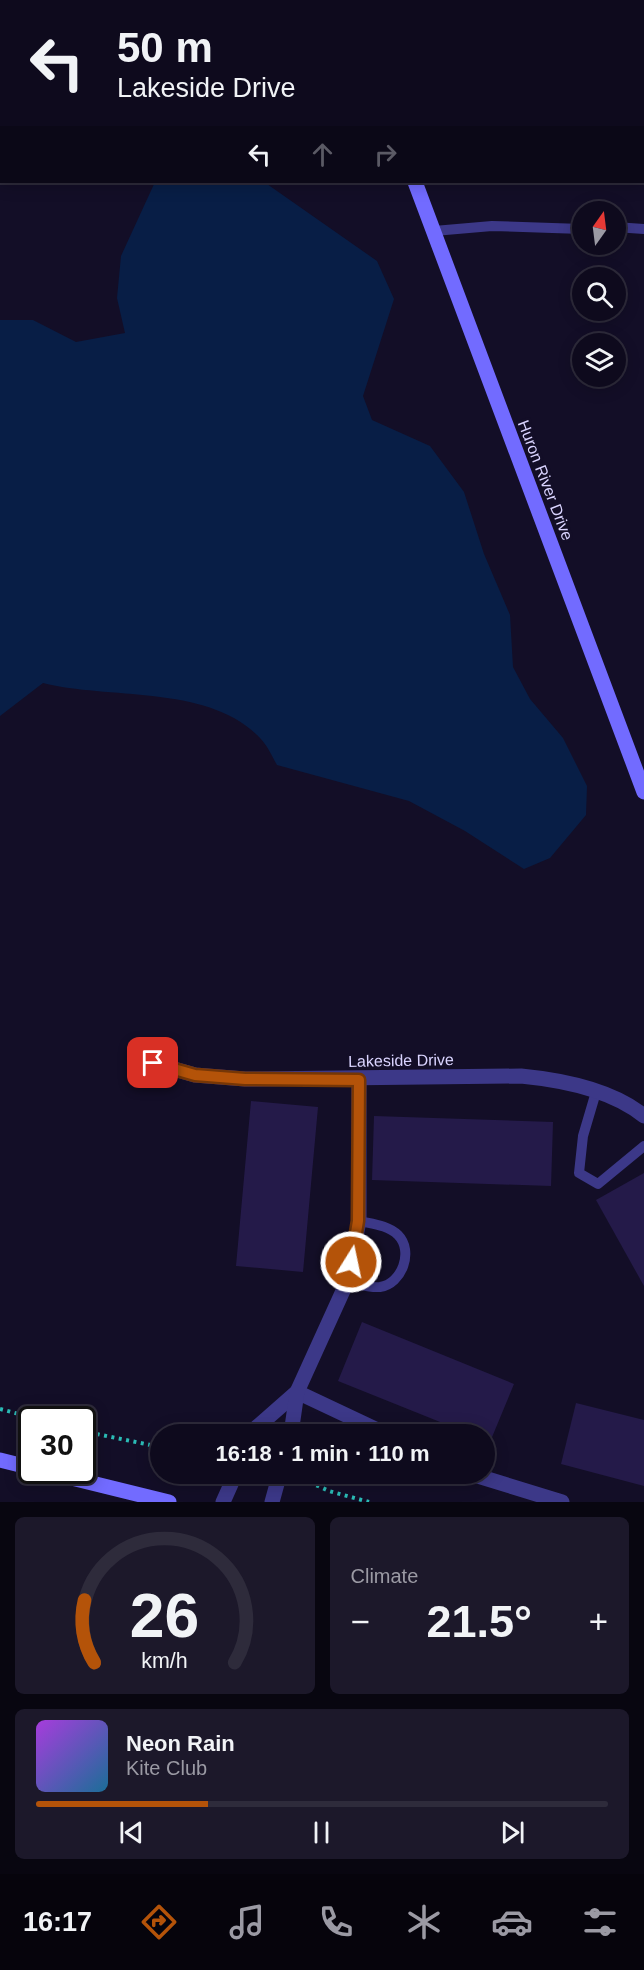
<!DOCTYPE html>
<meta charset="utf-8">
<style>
body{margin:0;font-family:Arial,sans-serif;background:#1c182a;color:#f1f3f6;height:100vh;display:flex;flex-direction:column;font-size:22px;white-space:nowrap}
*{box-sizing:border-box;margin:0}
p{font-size:20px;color:#9b9aa4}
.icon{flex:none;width:33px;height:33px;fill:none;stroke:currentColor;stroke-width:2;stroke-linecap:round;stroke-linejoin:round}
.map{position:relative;height:1502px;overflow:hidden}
.side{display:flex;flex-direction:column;gap:15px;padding:15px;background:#080610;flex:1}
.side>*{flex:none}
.top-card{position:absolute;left:0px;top:0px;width:645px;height:183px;box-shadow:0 3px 15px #0003,0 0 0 2px #2e2b3b;background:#0e0a1d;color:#f1f3f6;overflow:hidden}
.needle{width:39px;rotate:14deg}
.fabs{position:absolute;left:572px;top:201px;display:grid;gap:12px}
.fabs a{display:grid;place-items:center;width:54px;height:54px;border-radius:50%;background:#0e0a1d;box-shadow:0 3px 15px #0003,0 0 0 2px #2e2b3b;font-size:30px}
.speed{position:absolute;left:18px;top:1406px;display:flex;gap:12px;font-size:30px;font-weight:700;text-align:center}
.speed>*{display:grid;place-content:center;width:78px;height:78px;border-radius:50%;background:#0e0a1d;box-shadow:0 3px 15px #0003,0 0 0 2px #2e2b3b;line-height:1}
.speed .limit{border:3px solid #111;border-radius:9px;background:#fff;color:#111}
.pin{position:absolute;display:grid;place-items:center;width:51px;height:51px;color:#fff;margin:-26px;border-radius:12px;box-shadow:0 3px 9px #0006}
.me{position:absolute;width:66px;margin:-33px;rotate:10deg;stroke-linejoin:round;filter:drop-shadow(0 0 4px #0008)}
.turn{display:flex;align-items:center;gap:21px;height:126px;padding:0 18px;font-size:27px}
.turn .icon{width:78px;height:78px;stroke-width:2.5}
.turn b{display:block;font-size:42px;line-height:51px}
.lanes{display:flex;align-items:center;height:57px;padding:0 18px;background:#0003;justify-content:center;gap:30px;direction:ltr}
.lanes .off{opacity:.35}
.big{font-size:45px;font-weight:800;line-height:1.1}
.side .widget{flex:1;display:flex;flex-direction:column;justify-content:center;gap:9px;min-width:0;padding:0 21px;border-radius:9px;background:#1c182a}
.side .dial{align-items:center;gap:0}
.dial svg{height:156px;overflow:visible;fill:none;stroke:#2e2b3b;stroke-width:7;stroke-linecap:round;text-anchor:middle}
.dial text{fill:#f1f3f6;stroke:none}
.song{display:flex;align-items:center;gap:18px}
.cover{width:72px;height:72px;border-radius:9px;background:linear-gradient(135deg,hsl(280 70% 55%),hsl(200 70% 35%))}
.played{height:6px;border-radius:3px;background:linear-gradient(90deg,#b45309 30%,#2e2b3b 30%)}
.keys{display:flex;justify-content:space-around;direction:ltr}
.heat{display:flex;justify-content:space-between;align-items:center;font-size:33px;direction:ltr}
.side .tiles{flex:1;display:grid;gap:15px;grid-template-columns:1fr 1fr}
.widget:last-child{grid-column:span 2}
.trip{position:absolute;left:150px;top:1424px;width:345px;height:60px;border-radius:30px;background:#0e0a1d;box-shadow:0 3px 15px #0003,0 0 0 2px #2e2b3b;font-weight:800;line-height:60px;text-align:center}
.tabs{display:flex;height:96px;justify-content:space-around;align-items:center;background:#06040c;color:#9b9aa4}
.tabs .icon{width:42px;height:42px}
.tabs .current{color:#b45309}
.tabs b{font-size:27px;color:#f1f3f6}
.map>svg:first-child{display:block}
.green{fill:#113131}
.water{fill:#081e46}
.building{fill:#241a49}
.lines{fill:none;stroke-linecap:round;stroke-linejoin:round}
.path{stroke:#2bbcb6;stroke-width:4;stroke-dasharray:3 4.5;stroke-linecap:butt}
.service{stroke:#3c3888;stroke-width:10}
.minor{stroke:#3c3888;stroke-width:15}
.secondary{stroke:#726bff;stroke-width:15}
.route-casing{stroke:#753606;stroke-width:15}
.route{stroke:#b45309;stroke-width:10}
.labels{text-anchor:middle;stroke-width:6;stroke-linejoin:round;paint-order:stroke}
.street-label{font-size:16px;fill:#dad4ff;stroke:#130e27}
</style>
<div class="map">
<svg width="644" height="1502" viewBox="0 0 644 1502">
<rect width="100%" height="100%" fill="#130e27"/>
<path class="green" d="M346 0H482L347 2Z"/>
<g class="water">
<path d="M0 0H94L2 2 0 119Z"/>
<path d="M155 182H260L267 184 377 261 394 299 363 396 372 420 430 446 464 492 484 554 510 615 513 667 530 699 563 738 587 786 586 815 550 858 524 869 465 831 409 801 277 765C272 756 267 745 260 738 209 684 110 700 43 683L0 716V320H33L76 342 125 333 117 298 121 256Z"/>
</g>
<g class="building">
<path d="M251 1101 318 1107 303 1272 236 1266Z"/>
<path d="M374 1116 553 1122 551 1186 372 1180Z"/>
<path d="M644 1173V1286L596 1200Z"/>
<path d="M362 1322 514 1384 490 1442 484 1440V1434H470L338 1381Z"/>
<path d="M576 1403 644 1420V1486L561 1464Z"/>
</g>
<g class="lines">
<g class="path">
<path d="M0 1409 38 1419"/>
<path d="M82 1431 160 1447"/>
<path d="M296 1476 329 1491 369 1502"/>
</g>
<g class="service">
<path d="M615 227 644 229"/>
<path d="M434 231 492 226 582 229"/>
<path d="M596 1092 583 1136 579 1173 598 1184 644 1146"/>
<path d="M347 1282C357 1284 370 1288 380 1287 402 1284 414 1251 398 1235 388 1225 372 1224 359 1221"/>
</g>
<g class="minor">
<path d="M153 1063 195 1075 245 1079 521 1076C562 1080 611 1089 644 1116"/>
<path d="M297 1392 386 1434"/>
<path d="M254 1434 257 1427 297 1392"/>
<path d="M291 1434 297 1392 347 1282 359 1221V1080"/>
<path d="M468 1473 562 1502"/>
<path d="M223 1502 236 1473"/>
<path d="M272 1502 280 1473"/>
</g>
<g class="secondary">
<path d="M313 0 314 2"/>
<path d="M415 182 644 792"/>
<path d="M0 1460 32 1468"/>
<path d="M39 1470 169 1502"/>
</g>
</g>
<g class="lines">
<g class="route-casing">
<path id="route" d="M153 1063 195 1075 245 1079 359 1080 358 1221 351 1262"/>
</g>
<use href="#route" class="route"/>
</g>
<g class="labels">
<g class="street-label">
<text transform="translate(546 480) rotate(69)" y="6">Huron River Drive</text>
<text transform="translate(401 1060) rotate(-1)" y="6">Lakeside Drive</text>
</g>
</g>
</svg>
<div class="fabs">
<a><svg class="needle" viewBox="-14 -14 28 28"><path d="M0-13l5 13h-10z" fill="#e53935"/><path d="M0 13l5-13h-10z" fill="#9b9aa4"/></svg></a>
<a><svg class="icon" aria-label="search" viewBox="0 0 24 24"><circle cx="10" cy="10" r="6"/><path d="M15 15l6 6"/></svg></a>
<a><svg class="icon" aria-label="layers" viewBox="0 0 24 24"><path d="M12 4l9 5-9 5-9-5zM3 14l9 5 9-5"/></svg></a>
</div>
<div class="speed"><div class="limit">30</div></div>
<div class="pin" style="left:153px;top:1063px;background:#d93025"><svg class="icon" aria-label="arrive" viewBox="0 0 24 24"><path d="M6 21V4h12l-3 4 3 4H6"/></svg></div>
<svg class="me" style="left:351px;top:1262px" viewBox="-20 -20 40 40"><circle r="17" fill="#b45309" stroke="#fff" stroke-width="3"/><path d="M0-11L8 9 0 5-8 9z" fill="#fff"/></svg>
<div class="trip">16:18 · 1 min · 110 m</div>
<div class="top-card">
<div class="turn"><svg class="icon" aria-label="left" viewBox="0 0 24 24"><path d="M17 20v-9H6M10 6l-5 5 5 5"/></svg><div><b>50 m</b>Lakeside Drive</div></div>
<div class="lanes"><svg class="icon" aria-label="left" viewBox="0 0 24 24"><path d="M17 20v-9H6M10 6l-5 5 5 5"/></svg><svg class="icon off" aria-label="ahead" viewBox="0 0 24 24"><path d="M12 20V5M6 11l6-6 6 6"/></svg><svg class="icon off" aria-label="right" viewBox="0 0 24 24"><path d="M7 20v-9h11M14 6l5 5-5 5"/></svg></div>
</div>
</div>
<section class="side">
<div class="tiles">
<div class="widget dial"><svg viewBox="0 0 100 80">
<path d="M14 69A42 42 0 1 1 86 69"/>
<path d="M14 69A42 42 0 0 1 9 37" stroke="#b45309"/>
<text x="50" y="56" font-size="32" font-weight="700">26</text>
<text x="50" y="72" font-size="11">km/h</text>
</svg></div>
<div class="widget"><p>Climate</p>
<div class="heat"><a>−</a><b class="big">21.5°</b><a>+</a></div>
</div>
<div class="widget">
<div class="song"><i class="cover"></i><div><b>Neon Rain</b><p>Kite Club</p></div></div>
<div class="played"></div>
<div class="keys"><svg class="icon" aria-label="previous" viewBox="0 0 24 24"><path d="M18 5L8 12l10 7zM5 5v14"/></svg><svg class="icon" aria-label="pause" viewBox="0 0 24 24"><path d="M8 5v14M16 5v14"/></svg><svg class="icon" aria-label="next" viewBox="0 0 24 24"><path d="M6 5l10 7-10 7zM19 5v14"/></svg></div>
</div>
</div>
</section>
<nav class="tabs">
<b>16:17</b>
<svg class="icon current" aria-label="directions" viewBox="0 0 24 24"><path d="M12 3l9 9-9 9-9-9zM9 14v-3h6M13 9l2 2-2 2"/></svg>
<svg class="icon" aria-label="music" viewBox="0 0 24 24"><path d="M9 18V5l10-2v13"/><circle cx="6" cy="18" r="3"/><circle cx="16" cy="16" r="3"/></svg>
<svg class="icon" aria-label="phone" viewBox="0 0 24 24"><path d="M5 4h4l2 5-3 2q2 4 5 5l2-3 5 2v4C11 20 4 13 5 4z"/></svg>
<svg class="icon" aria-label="climate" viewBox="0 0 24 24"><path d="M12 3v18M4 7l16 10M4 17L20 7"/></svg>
<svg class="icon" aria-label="car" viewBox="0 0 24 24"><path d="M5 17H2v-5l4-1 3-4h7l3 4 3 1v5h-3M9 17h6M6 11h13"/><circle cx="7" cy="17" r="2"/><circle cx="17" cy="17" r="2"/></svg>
<svg class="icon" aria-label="filters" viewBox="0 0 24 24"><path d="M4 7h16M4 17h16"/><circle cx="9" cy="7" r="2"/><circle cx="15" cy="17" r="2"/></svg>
</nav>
